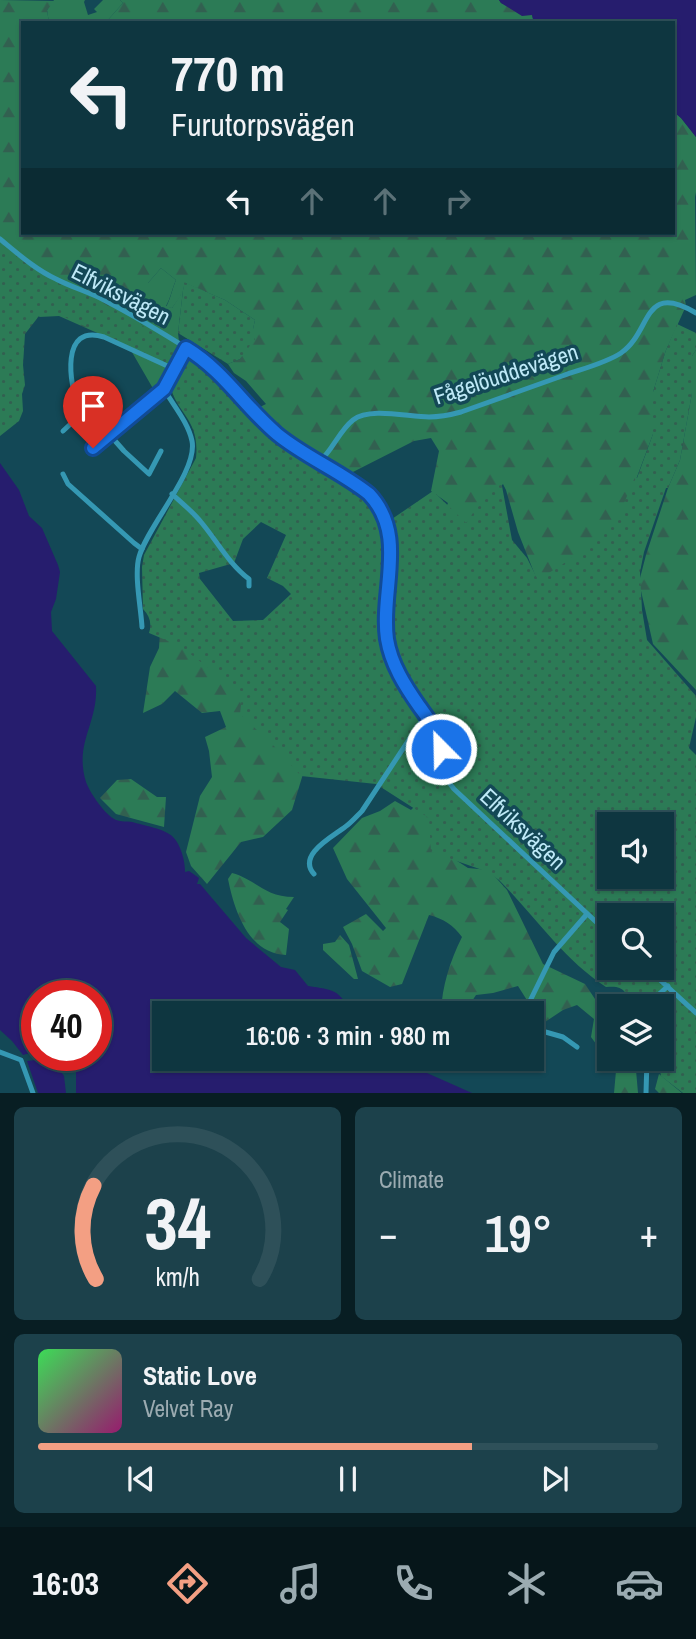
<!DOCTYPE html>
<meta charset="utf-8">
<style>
body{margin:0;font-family:"Archivo Narrow",sans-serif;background:#1c414b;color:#f1f3f6;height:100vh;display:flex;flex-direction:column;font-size:26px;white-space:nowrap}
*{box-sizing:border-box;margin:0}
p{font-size:23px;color:#9babb1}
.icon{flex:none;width:38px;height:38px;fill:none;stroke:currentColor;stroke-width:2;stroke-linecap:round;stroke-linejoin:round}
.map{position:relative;height:1093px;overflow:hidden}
.panel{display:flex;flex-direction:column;gap:14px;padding:14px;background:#081e23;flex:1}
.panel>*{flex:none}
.hud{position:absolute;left:21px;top:21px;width:654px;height:214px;border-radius:0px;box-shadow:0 2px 5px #0004,0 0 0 2px #2e5059;background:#0e3640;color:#f1f3f6;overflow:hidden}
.buttons{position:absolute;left:597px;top:812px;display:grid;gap:14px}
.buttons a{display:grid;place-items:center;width:77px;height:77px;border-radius:0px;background:#0e3640;box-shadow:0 2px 5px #0004,0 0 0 2px #2e5059;font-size:35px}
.speed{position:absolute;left:21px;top:980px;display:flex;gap:14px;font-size:35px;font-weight:700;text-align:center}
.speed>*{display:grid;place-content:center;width:91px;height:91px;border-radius:50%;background:#0e3640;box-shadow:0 2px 5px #0004,0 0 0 2px #2e5059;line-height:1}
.speed .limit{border:10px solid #d22;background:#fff;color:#111}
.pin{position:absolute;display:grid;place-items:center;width:60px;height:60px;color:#fff;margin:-72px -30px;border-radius:50% 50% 50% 0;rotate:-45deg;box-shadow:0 0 7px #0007}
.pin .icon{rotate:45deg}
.me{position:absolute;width:77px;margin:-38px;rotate:337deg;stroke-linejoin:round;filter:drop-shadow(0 0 5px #0008)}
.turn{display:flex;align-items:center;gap:24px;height:147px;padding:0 35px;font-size:32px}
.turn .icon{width:91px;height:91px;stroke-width:2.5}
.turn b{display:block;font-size:49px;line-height:60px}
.lanes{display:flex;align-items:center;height:66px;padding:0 35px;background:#0003;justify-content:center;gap:35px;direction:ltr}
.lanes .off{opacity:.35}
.big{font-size:52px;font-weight:600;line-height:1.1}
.panel .widget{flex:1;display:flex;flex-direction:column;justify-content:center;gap:10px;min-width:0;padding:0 24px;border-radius:10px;background:#1c414b}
.panel .dial{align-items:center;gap:0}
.dial svg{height:182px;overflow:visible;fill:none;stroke:#2e5059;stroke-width:7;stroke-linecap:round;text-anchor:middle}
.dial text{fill:#f1f3f6;stroke:none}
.song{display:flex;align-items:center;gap:21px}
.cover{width:84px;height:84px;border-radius:10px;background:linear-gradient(135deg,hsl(130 70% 55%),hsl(320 70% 35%))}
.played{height:7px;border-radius:4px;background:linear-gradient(90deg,#f39f83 70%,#2e5059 70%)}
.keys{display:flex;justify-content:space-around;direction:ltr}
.heat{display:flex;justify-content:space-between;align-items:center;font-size:38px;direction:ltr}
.panel .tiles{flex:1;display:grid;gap:14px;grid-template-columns:1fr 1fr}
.widget:last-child{grid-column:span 2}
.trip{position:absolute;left:152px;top:1001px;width:392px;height:70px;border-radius:0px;background:#0e3640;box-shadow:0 2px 5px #0004,0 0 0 2px #2e5059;font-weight:600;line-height:70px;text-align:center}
.dock{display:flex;height:112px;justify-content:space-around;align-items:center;background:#06161a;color:#9babb1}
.dock .icon{width:49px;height:49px}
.dock .active{color:#f39f83}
.dock b{font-size:32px;color:#f1f3f6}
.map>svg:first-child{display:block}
.grass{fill:#2c7b56}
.forest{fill:url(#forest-firs)}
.park{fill:url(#park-dots);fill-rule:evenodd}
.water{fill:#261d6e}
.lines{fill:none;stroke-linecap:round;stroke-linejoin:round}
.minor{stroke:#3598b3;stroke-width:5}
.route-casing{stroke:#114b97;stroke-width:18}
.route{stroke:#1a73e8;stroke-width:12}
.labels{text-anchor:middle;stroke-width:7;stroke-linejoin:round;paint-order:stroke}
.street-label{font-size:23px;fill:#bee9f7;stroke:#134856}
</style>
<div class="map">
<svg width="696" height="1093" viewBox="0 0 696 1093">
<defs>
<pattern id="forest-firs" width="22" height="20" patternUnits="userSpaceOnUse" patternTransform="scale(1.75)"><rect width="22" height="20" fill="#2c7b56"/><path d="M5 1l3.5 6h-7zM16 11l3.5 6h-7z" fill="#326050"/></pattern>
<pattern id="park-dots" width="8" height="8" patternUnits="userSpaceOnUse" patternTransform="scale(1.75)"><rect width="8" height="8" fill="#2c7b56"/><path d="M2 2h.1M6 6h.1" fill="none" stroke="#326050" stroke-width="1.8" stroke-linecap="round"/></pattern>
</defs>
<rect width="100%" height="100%" fill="#134856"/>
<g class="grass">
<path d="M54 0H85L84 2 88 15 97 12 94 9 103 0H120L123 3 107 21 97 23H49L47 10Z"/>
<path d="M161 268 176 280C172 289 171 297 166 306L172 308 180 296 184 282 178 333 180 349 179 356 155 392 129 347 143 327 135 314 133 307 141 299 146 300 147 311 148 283Z"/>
</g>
<g class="forest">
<path d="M0 0 55 1 47 10 49 23H23V233H674V112L681 118 696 137V192L695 197 696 295 685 300 686 306 666 350 653 392V434L622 517 605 534 539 585 518 532 506 490 503 484 468 523 437 527 448 503 431 491 439 451 431 438 414 441 349 474 283 431 260 407 266 404 246 381 234 373 228 364 240 359 253 329 255 320 225 300 185 283 180 297 172 308 166 307C171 298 172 289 176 280L161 268 148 283 154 293C152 305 152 309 140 312V308L145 300H141L139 305 133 307 136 310 135 314 143 327 129 347 59 316 39 317 50 293 0 260Z"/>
<path d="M120 0H499L501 3 532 15 534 23H97L107 21 123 3Z"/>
<path d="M696 350V690L653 644 639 582 646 555 668 488 680 460 692 393V356Z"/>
<path d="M160 632 229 672 303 774 292 810 263 837 241 842 207 884 191 866 186 852 200 796 212 777 209 751 205 737 226 727 220 711 202 713 175 691 162 704 143 713 150 667 159 648Z"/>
<path d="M131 779 157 797H166L164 827 116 814 100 798 117 780Z"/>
<path d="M428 793 434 846 468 868 489 870 507 890 543 964 585 984 609 1020V1059H635L638 1093H614L616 1071 591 1037 594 1019 577 1005 563 1010 542 1024 518 986 493 993 476 995 464 1013H441C442 986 450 961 462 937 453 925 444 919 429 915L402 984 390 987 362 971 352 944 343 927 366 914 383 931 386 928 347 879 333 848 362 818 380 811 395 801 411 810Z"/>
<path d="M232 873C257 880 264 897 294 897L286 909 288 910 280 922 289 929 286 955C248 954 234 909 228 879Z"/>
<path d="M340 935 349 945 358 979H354L323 950V944L335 942Z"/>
<path d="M659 1074 682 1093H659L655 1089Z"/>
</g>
<g class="park">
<path d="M0 242 35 269 53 281 91 296 200 359 214 371 275 436 364 494 370 501 383 523 389 521 433 491 466 523 475 510 500 484 502 486 512 540 527 558 538 580 569 560 617 520 635 477 637 478 653 434V392L666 350 677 324 696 333V350L692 356V393L680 460 668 488H666L644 552 640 572 642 610 647 640 696 696V717L689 748 696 755V1093H683L661 1076 658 1059H662V1006H635C624 992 625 985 606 987 563 959 535 916 499 880L488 872 431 852 429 818 376 784 301 776 274 746 240 714 242 696 219 676 180 646 149 633C152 624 150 616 143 609L142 567 144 555 196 458C200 420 178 415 170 386L180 369 60 315 39 316 25 334 23 365 25 385 22 394 23 411 19 421 0 436ZM261 522 286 535 267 578 283 586 291 594 263 620 233 621 200 579 199 573 234 563 243 539ZM609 824H662V877H609ZM609 915H662V968H609Z"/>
<path d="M184 282 225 300 255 320 253 329 255 339 240 359 228 364 178 333Z"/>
</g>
<g class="water">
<path d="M499 0H696V137L681 118 674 112V23H534L532 15 522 16 501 3Z"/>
<path d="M0 463 19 490 29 516 42 528 58 565 60 572 56 599 51 612 52 631 96 686C98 724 74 743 86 782 90 793 105 815 116 820 121 822 127 821 132 822 142 825 166 829 173 837 181 845 185 861 185 872L189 871 199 878 197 884H200L246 938 281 967 295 970 308 986C334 990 338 989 352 1013H164V1059H413L427 1073 472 1093H76V1062L68 1056 62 1058 59 1069 64 1076 66 1093H38L27 1061 54 1058V1055H96V996H37V1051L23 1055 12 1041 0 1030Z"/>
</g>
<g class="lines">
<g class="minor">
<path d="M0 239C17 253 36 270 56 279 71 287 89 292 104 300 135 316 166 335 196 354 232 378 253 418 288 442 312 459 363 482 378 506 405 548 379 601 389 646 396 680 423 703 437 734 446 753 438 771 454 789L609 934"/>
<path d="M75 398 85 403 86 405 83 408H79C69 384 60 323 104 337L174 369"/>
<path d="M63 431 77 418 79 408"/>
<path d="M109 434 124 451 149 474 161 451"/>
<path d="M93 448 164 389 185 348"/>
<path d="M319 462C333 450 339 431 353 420 370 407 408 417 429 417 440 417 450 415 461 412 495 400 528 388 562 376 581 369 604 364 621 353 652 332 642 281 696 313"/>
<path d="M63 474 68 484 134 543 142 549"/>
<path d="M172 494C182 503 193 512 201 522 217 541 229 564 249 579V586"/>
<path d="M142 627C141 608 134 575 139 557 148 525 198 471 192 441 188 422 173 405 164 389"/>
<path d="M314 874C297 855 332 837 345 827 351 823 356 817 362 811L418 726 426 716"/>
<path d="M647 968 696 1013"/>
<path d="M646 1006 668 986"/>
<path d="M529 1013 528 1005 554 952 587 914"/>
<path d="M532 1019 542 1031 563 1037 577 1047"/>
<path d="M0 1052 21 1060 33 1093"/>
<path d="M646 1093 647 1059"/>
</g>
</g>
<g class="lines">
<g class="route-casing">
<path id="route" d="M93 448 164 389 186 348C224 371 244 406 277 434 305 457 340 471 369 494 408 535 380 591 387 639 391 664 405 686 419 706 429 720 439 732 441 749"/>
</g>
<use href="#route" class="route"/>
</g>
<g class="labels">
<g class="street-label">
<text transform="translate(121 294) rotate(27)" y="8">Elfviksvägen</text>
<text transform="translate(506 374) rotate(-18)" y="8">Fågelöuddevägen</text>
<text transform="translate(523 829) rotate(43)" y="8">Elfviksvägen</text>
</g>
</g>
</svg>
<div class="buttons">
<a><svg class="icon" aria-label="sound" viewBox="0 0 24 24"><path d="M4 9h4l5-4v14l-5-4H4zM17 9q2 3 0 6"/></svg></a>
<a><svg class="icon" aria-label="search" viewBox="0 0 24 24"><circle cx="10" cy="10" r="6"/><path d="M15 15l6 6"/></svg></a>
<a><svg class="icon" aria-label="layers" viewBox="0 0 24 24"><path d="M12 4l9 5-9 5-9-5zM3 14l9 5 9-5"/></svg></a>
</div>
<div class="speed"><div class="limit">40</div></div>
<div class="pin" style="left:93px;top:448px;background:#d93025"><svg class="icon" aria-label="arrive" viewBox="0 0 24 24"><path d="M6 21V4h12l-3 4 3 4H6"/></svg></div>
<svg class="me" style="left:441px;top:749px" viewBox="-20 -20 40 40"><circle r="17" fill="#1a73e8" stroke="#fff" stroke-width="3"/><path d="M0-11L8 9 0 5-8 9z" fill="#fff"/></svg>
<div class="trip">16:06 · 3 min · 980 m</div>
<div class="hud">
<div class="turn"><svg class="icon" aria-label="left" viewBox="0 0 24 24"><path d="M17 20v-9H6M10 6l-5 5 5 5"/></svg><div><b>770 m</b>Furutorpsvägen</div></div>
<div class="lanes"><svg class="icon" aria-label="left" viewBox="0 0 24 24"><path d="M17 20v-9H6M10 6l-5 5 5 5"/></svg><svg class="icon off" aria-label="ahead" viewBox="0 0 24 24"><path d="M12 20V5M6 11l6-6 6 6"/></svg><svg class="icon off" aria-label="ahead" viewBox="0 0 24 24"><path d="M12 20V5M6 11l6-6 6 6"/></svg><svg class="icon off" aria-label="right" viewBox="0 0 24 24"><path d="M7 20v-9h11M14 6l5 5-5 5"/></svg></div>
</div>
</div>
<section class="panel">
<div class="tiles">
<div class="widget dial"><svg viewBox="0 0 100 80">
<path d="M14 69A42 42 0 1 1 86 69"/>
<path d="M14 69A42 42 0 0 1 13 28" stroke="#f39f83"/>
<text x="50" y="56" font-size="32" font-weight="700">34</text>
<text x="50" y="72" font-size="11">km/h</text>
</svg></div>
<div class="widget"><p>Climate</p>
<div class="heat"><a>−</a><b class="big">19°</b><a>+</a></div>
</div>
<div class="widget">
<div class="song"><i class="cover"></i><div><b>Static Love</b><p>Velvet Ray</p></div></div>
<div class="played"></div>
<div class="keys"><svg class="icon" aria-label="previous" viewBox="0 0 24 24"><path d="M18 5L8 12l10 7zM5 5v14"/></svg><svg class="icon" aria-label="pause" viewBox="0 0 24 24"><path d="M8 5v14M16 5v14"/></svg><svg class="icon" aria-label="next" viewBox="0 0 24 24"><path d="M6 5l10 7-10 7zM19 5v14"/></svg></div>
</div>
</div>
</section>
<nav class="dock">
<b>16:03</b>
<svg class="icon active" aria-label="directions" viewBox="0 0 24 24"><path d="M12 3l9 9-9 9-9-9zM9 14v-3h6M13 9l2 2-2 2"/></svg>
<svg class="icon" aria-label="music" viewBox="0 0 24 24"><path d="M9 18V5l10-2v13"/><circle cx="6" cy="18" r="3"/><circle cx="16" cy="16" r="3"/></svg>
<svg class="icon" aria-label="phone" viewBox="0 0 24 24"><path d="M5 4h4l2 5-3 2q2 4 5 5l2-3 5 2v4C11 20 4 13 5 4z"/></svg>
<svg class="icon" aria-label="climate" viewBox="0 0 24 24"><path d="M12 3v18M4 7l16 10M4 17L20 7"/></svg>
<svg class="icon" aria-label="car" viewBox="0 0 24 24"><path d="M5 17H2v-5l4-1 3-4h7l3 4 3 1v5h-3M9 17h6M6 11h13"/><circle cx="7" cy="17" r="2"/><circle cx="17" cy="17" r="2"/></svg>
</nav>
